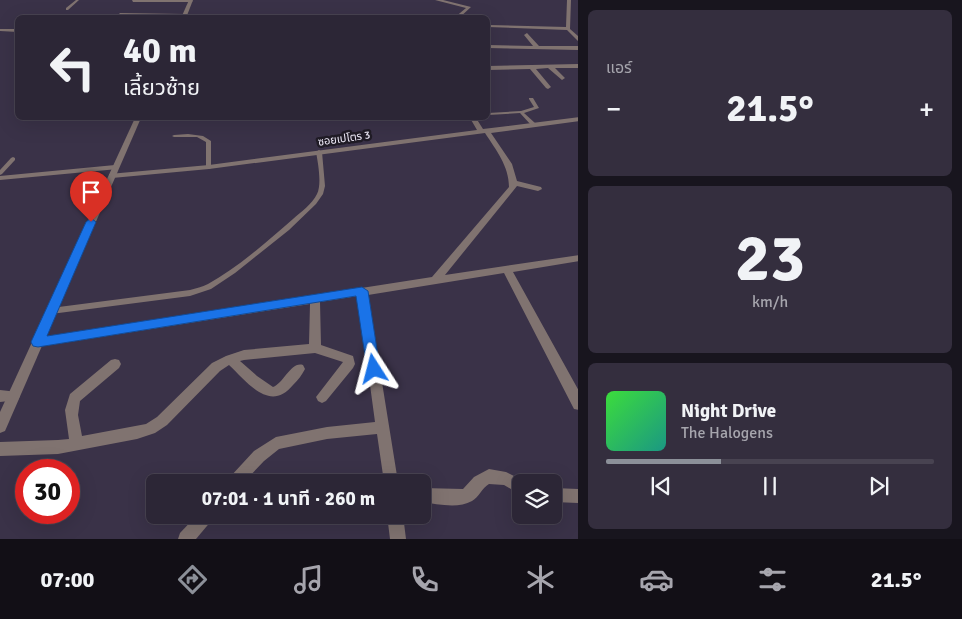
<!DOCTYPE html>
<html lang="th">
<meta charset="utf-8">
<style>
body{margin:0;font-family:Signika,"Noto Sans Thai",sans-serif;background:#342e3e;color:#f1f3f6;height:100vh;display:flex;flex-direction:column;font-size:19px;white-space:nowrap}
*{box-sizing:border-box;margin:0}
p{font-size:16px;color:#a6a5ad}
.icon{flex:none;width:28px;height:28px;fill:none;stroke:currentColor;stroke-width:2;stroke-linecap:round;stroke-linejoin:round}
.map{position:relative;flex:1;overflow:hidden}
.drawer{display:flex;flex-direction:column;gap:10px;padding:10px;background:#18151e;width:384px}
.drawer>*{flex:none}
.top-card{position:absolute;left:15px;top:15px;width:475px;height:105px;border-radius:8px;box-shadow:0 5px 20px #0002,0 0 0 1px #484351;background:#2c2636;color:#f1f3f6;overflow:hidden}
.buttons{position:absolute;left:512px;top:474px;display:grid;gap:10px}
.buttons a{display:grid;place-items:center;width:50px;height:50px;border-radius:8px;background:#2c2636;box-shadow:0 5px 20px #0002,0 0 0 1px #484351;font-size:25px}
.speed{position:absolute;left:15px;top:459px;display:flex;gap:10px;font-size:25px;font-weight:700;text-align:center}
.speed>*{display:grid;place-content:center;width:65px;height:65px;border-radius:50%;background:#2c2636;box-shadow:0 5px 20px #0002,0 0 0 1px #484351;line-height:1}
.speed .limit{border:8px solid #d22;background:#fff;color:#111}
.pin{position:absolute;display:grid;place-items:center;width:42px;height:42px;color:#fff;margin:-51px -21px;border-radius:50% 50% 50% 0;rotate:-45deg;box-shadow:0 0 5px #0007}
.pin .icon{rotate:45deg}
.me{position:absolute;width:55px;margin:-28px;rotate:351deg;stroke-linejoin:round;filter:drop-shadow(0 0 4px #0008)}
.turn{display:flex;align-items:center;gap:18px;height:105px;padding:0 25px;font-size:22px}
.turn .icon{width:65px;height:65px;stroke-width:2.5}
.turn b{display:block;font-size:35px;line-height:42px}
.big{font-size:38px;font-weight:700;line-height:1.1}
.drawer .tile{flex:1;display:flex;flex-direction:column;justify-content:center;gap:8px;min-width:0;padding:0 18px;border-radius:8px;background:#342e3e}
.drawer .dial{align-items:center;gap:0}
.dial b{font-size:65px;line-height:1}
.song{display:flex;align-items:center;gap:15px}
.cover{width:60px;height:60px;border-radius:8px;background:linear-gradient(135deg,hsl(120 70% 55%),hsl(170 70% 35%))}
.played{height:5px;border-radius:2px;background:linear-gradient(90deg,#8c9099 35%,#484351 35%)}
.keys{display:flex;justify-content:space-around;direction:ltr}
.heat{display:flex;justify-content:space-between;align-items:center;font-size:28px;direction:ltr}
.trip{position:absolute;left:146px;top:474px;width:285px;height:50px;border-radius:8px;background:#2c2636;box-shadow:0 5px 20px #0002,0 0 0 1px #484351;font-weight:700;line-height:50px;text-align:center}
.menu{display:flex;height:80px;justify-content:space-around;align-items:center;background:#120f16;color:#a6a5ad}
.menu .icon{width:35px;height:35px}
.menu .current{color:#8c9099}
.menu b{font-size:22px;color:#f1f3f6}
main{display:flex;flex:1;min-height:0}
.map>svg:first-child{display:block}
.lines{fill:none;stroke-linecap:round;stroke-linejoin:round}
.service{fill:#807370;fill-rule:evenodd}
.minor{fill:#807370;fill-rule:evenodd}
.tertiary{fill:#807370;fill-rule:evenodd}
.route{fill:#1a73e8;stroke:#114b97}
.labels{text-anchor:middle;stroke-width:5;stroke-linejoin:round;paint-order:stroke}
.far-street-label{font-size:11px;fill:#f0ecfa;stroke:#201c26}
</style>
<main>
<div class="map">
<svg width="579" height="539" viewBox="0 0 579 539">
<rect width="100%" height="100%" fill="#3a3248"/>
<g class="lines">
<g class="service">
<path d="M76 0H79L68 10H66V8Z"/>
<path d="M132 0H191L193 1 191 2H133Z"/>
<rect x="16" y="60" width="2" height="2"/>
<path d="M529 98H533L539 108 524 113 535 123V125H531L520 113 488 115V113L521 111 534 107 529 99Z"/>
<path d="M37 118H120L118 119 52 121 39 119Z"/>
<path d="M188 134 203 136 211 141V168L209 169 206 167V142L197 137H174L172 136 174 135Z"/>
<path d="M319 150 322 152 325 186 323 194 316 204 289 230 235 273 211 289 190 296 51 314 48 313 47 311 48 309 51 308 190 290C196 288 202 287 208 284 237 268 268 241 293 219 301 212 312 204 317 194 322 184 318 163 316 152Z"/>
<path d="M13 157 15 158V160L2 174 0 175V170L11 158Z"/>
</g>
<g class="minor">
<path d="M435 0H443L471 7 459 18H454L466 8Z"/>
<path d="M567 0H571L570 29 579 37V42L567 30 488 27V25L566 27Z"/>
<path d="M120 13 184 14 186 15 184 16 118 15Z"/>
<path d="M0 29H18V32L0 31Z"/>
<path d="M527 33 539 46H579V50L488 48V45L533 46 524 35Z"/>
<path d="M579 64V68H555L565 78 562 80 548 68 536 69 551 87 548 89 546 88 530 69 488 70V66Z"/>
<path d="M579 117V121L491 133 512 164 517 181 541 187 542 189 538 191 517 186 445 275 579 255V261L513 272 579 391V410L574 409 504 273 368 295 398 482H384L377 434 327 439 279 449 264 461 244 482H228L230 477 254 451 276 437 327 427 375 422 358 296 320 302 321 345 353 356 355 364 353 368 326 401 322 403 318 401 316 397 343 362 315 353 244 360 240 361 257 376 273 387C284 383 291 361 303 365L305 369C302 375 298 380 293 385 270 413 248 383 229 365L220 371 167 425 155 433 137 439 58 454 0 456V442L58 440 69 439 65 410 70 394 111 360 115 359 119 360 121 364 119 368 80 401 78 415 82 436 146 424 157 417 212 363 226 356 244 350 309 344 310 304 37 347 33 345 31 342 33 339 432 277 509 187C509 166 496 150 485 133L209 169 112 178H109V174L209 165 477 130 470 118H476L483 129Z"/>
<path d="M115 165H118V169L0 180V176Z"/>
<path d="M0 390 18 392 20 396 18 400 0 402Z"/>
<path d="M489 469 506 472 526 482H521V495L504 485 489 484C482 488 479 497 472 501 458 509 437 504 422 502V488L463 489 474 477Z"/>
<path d="M554 488 579 489V503L554 502Z"/>
<path d="M197 515H215L212 520 196 539H178L180 533Z"/>
<path d="M387 515H403L406 539H390Z"/>
</g>
<g class="tertiary">
<path d="M189 0H193L186 18H181Z"/>
<path d="M135 118H141L5 431 0 433V412Z"/>
</g>
</g>
<path class="route" d="M91 218 96 222 47 336 362 287 368 291 380 369 378 373 374 375 369 373 367 369 356 296 38 347 33 346 31 342 86 222Z"/>
<g class="labels">
<g class="far-street-label">
<text transform="translate(344 138) rotate(-8)" y="4">ซอยเปโตร 3</text>
</g>
</g>
</svg>
<div class="buttons">
<a><svg class="icon" aria-label="layers" viewBox="0 0 24 24"><path d="M12 4l9 5-9 5-9-5zM3 14l9 5 9-5"/></svg></a>
</div>
<div class="speed"><div class="limit">30</div></div>
<div class="pin" style="left:91px;top:222px;background:#d93025"><svg class="icon" aria-label="arrive" viewBox="0 0 24 24"><path d="M6 21V4h12l-3 4 3 4H6"/></svg></div>
<svg class="me" style="left:374px;top:369px" viewBox="-20 -20 40 40"><path d="M0-17L14 15 0 8-14 15z" fill="#1a73e8" stroke="#fff" stroke-width="4"/></svg>
<div class="trip">07:01 · 1 นาที · 260 m</div>
<div class="top-card">
<div class="turn"><svg class="icon" aria-label="left" viewBox="0 0 24 24"><path d="M17 20v-9H6M10 6l-5 5 5 5"/></svg><div><b>40 m</b>เลี้ยวซ้าย</div></div>
</div>
</div>
<section class="drawer">
<div class="tile"><p>แอร์</p>
<div class="heat"><a>−</a><b class="big">21.5°</b><a>+</a></div>
</div>
<div class="tile dial"><b>23</b><p>km/h</p></div>
<div class="tile">
<div class="song"><i class="cover"></i><div><b>Night Drive</b><p>The Halogens</p></div></div>
<div class="played"></div>
<div class="keys"><svg class="icon" aria-label="previous" viewBox="0 0 24 24"><path d="M18 5L8 12l10 7zM5 5v14"/></svg><svg class="icon" aria-label="pause" viewBox="0 0 24 24"><path d="M8 5v14M16 5v14"/></svg><svg class="icon" aria-label="next" viewBox="0 0 24 24"><path d="M6 5l10 7-10 7zM19 5v14"/></svg></div>
</div>
</section>
</main>
<nav class="menu">
<b>07:00</b>
<svg class="icon current" aria-label="directions" viewBox="0 0 24 24"><path d="M12 3l9 9-9 9-9-9zM9 14v-3h6M13 9l2 2-2 2"/></svg>
<svg class="icon" aria-label="music" viewBox="0 0 24 24"><path d="M9 18V5l10-2v13"/><circle cx="6" cy="18" r="3"/><circle cx="16" cy="16" r="3"/></svg>
<svg class="icon" aria-label="phone" viewBox="0 0 24 24"><path d="M5 4h4l2 5-3 2q2 4 5 5l2-3 5 2v4C11 20 4 13 5 4z"/></svg>
<svg class="icon" aria-label="climate" viewBox="0 0 24 24"><path d="M12 3v18M4 7l16 10M4 17L20 7"/></svg>
<svg class="icon" aria-label="car" viewBox="0 0 24 24"><path d="M5 17H2v-5l4-1 3-4h7l3 4 3 1v5h-3M9 17h6M6 11h13"/><circle cx="7" cy="17" r="2"/><circle cx="17" cy="17" r="2"/></svg>
<svg class="icon" aria-label="filters" viewBox="0 0 24 24"><path d="M4 7h16M4 17h16"/><circle cx="9" cy="7" r="2"/><circle cx="15" cy="17" r="2"/></svg>
<b>21.5°</b>
</nav>
